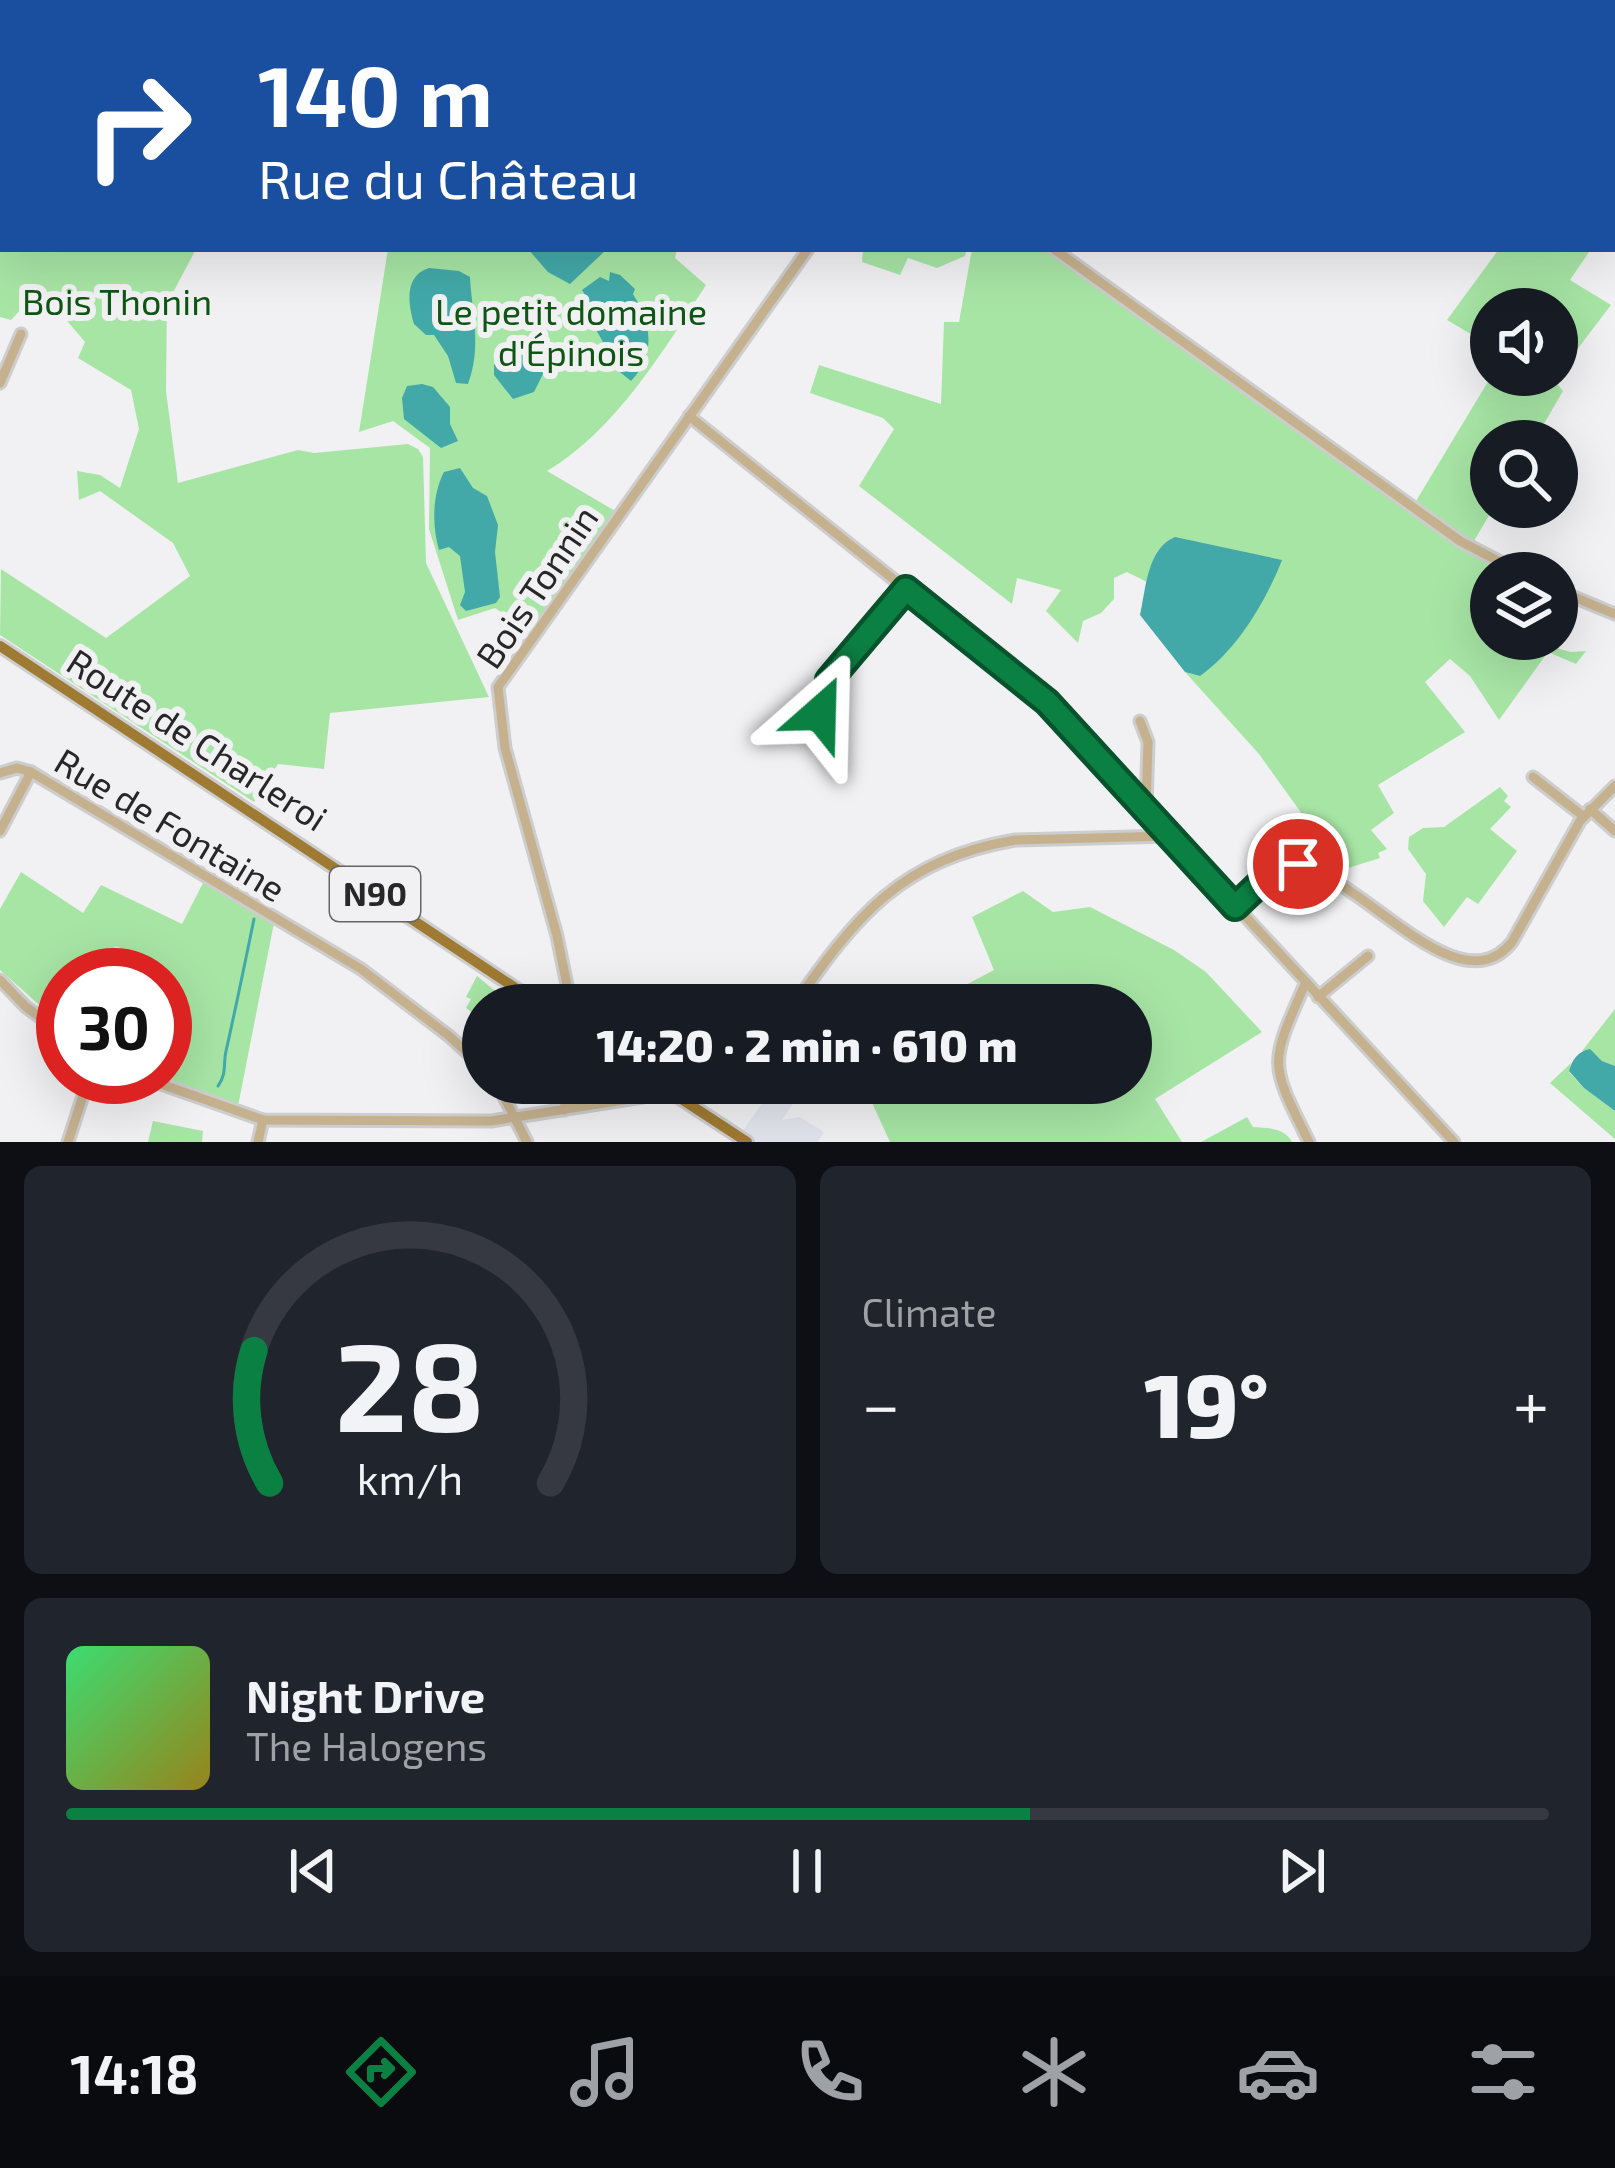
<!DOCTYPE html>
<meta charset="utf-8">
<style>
body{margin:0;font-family:"Exo 2",sans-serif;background:#20242c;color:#f1f3f6;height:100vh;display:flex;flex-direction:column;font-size:45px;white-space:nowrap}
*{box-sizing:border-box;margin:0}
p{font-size:39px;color:#9ea1a6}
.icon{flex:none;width:66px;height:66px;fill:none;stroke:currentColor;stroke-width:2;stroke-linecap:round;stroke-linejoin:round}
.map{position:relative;height:1142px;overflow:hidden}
.sheet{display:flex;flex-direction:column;gap:24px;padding:24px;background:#0d0f14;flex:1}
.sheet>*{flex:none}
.banner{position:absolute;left:0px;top:0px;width:1617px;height:252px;box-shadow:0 12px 48px #0002;background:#1a4fa0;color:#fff;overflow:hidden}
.controls{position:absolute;left:1470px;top:288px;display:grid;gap:24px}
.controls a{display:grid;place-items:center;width:108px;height:108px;border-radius:50%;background:#171b24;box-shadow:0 12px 48px #0002;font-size:60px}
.speed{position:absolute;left:36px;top:948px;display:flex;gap:24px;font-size:60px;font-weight:700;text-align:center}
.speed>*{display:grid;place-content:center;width:156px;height:156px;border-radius:50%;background:#171b24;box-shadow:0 12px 48px #0002;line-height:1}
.speed .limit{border:18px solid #d22;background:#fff;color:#111}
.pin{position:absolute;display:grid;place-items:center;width:102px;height:102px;color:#fff;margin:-51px;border:6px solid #fff;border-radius:50%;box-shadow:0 3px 12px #0007}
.me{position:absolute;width:132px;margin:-66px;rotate:25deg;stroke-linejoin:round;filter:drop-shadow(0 0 9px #0008)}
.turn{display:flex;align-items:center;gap:42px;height:252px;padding:0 60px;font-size:54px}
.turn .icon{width:156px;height:156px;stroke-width:2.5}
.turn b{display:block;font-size:84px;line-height:102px}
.big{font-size:90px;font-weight:800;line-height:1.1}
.sheet .widget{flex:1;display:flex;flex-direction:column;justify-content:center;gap:18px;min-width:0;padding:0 42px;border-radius:18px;background:#20242c}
.sheet .dial{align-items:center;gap:0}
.dial svg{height:312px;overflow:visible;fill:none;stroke:#363941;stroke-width:7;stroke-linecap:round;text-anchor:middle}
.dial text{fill:#f1f3f6;stroke:none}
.song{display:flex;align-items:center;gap:36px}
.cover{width:144px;height:144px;border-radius:18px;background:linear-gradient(135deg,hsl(140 70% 55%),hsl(50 70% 35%))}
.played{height:12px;border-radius:6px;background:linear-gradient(90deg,#0b8043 65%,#363941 65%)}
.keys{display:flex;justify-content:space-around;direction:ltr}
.heat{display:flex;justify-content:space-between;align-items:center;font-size:66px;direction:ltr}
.sheet .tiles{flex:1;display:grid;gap:24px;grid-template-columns:1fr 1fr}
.widget:last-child{grid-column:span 2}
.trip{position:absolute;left:462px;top:984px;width:690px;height:120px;border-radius:60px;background:#171b24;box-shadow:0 12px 48px #0002;font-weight:800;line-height:120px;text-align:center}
.tab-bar{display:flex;height:192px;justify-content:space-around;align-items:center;background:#090b0e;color:#9ea1a6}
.tab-bar .icon{width:84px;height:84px}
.tab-bar .on{color:#0b8043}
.tab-bar b{font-size:54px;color:#f1f3f6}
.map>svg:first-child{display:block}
.built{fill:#e3e5ee}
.green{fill:#a7e5a5}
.water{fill:#42a9a8}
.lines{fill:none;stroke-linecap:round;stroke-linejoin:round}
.stream{stroke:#42a9a8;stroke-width:3}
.minor-casing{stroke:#cdcdce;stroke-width:15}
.major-casing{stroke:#cdcdce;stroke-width:16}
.minor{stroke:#c5b18e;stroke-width:9}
.major{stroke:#9e7a32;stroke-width:10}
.route-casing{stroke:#07532c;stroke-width:30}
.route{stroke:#0b8043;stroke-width:21}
.labels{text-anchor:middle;stroke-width:12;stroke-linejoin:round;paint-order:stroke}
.shield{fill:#f1f1f3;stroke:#646464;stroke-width:3}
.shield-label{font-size:33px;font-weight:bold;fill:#272727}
.park-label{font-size:36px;fill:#0f5615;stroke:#f1f1f3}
.street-label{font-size:36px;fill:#272727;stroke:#f1f1f3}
</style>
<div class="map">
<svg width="1615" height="1142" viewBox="0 0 1615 1142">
<rect width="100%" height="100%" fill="#f1f1f3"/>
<g class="built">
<path d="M115 946 167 968 164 975H102Z"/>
<path d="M786 1096 794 1102 782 1120 800 1117 824 1132 818 1142H758L742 1132 765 1099Z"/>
</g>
<g class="green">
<path d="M0 0 781 3H3V249H196L167 304 166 391 178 483 298 450 314 453 408 444 418 449 423 457 426 563 489 697 330 713 324 769 278 764 254 802 0 635 1 569 106 638 190 576 173 543 100 491 79 500 77 471 100 475 120 488 139 429 131 390 78 358 85 342 40 289 11 320 0 317Z"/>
<path d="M1302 0H1550L1307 3Z"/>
<path d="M388 249H677L675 258 706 285C663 351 616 430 547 471L617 512 531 632 495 608 458 620 429 529 430 448 393 421 359 432Z"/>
<path d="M863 249H967L965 256 937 268 908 258 900 275 862 262Z"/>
<path d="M972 249H1047L1457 543 1507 569 1491 573V587L1474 607V611L1491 622V639H1523L1571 652 1586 651 1576 664 1548 652 1499 720 1470 676 1450 659 1425 682 1465 732 1378 785 1394 813 1371 830 1387 849 1378 853 1380 858 1342 870 1259 754 1185 672 1200 676 1176 538C1154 545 1153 562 1147 582L1127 572 1114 578V599L1101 613 1083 621 1078 643 1046 611 1061 590 1017 578 1012 604 859 486 894 429 883 418 810 393 819 365 941 404 944 322H959Z"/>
<path d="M1499 249H1591L1570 280 1611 305 1554 380 1563 391 1534 441H1491V507H1494L1471 546 1413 506 1492 375H1557V309H1491V346L1447 320Z"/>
<path d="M1500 787 1508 796 1504 801 1511 807 1490 829 1517 851 1478 904 1467 897 1444 927 1423 901 1426 874 1408 849 1409 837 1423 828 1444 827Z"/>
<path d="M21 872 83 913 101 885 182 924 203 883 274 923 238 1106 162 1077H165L166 967 115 946 102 975H63V1026L0 970V909Z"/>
<path d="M1023 891 1053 912 1090 907 1174 950 1206 972 1262 1032 1155 1099 1182 1142H890L863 1083H884L895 1093 915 1083H1131V1005H928L994 970 972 917Z"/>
<path d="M477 976 512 1005H483V1057L465 1040 478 1018 466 1008 471 999 466 997Z"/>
<path d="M1615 1009V1066L1602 1061 1590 1050 1582 1051Z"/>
<path d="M1571 1063 1569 1072 1584 1088 1615 1111V1139L1550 1083Z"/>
<path d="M1247 1117 1253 1127C1268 1128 1285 1128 1292 1142H1201Z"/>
<path d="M153 1121 203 1131 202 1142H148Z"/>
</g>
<g class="water">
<path d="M528 249H607L570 284 548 272Z"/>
<path d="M429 268 459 271 470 277C472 314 482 347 468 384L456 383 448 356 434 335H426L414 324C408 303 404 276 429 268Z"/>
<path d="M610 272 620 275 635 289 633 294C651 323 657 354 631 381L605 360C608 341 597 337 592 320 589 307 590 302 582 290L600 277 609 281Z"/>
<path d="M512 349H528L547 366 534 392 513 399 494 375V365Z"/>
<path d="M422 384 433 387 450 407V424L458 441 441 448 404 419 402 398 407 386Z"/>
<path d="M460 468 473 488 487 496 498 525 495 552 500 597 496 603 466 611 460 605 465 592 460 556 449 547 439 550C432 526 432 495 444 472Z"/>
<path d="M1175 537 1282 560C1266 601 1237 650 1200 676L1185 672 1140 615C1146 589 1147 548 1175 537Z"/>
<path d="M1590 1049 1602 1061 1615 1066V1111L1584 1088 1569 1071C1572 1060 1578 1051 1590 1049Z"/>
</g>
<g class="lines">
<path class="stream" d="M218 1086C227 1074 223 1064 226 1051 236 1007 245 963 254 919"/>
<g class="minor-casing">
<g id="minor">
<path d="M1054 249 1460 541 1521 573"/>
<path d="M0 383 21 334"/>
<path d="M689 416 1047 702 1454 1142"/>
<path d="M1557 590 1615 614"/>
<path d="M829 679 831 703 820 713 808 701C843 665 875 628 906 589"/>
<path d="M1140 721 1148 742 1146 810"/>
<path d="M0 773 17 768 31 772 361 969 449 1036 483 1067"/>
<path d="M1533 777 1583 816"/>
<path d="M1590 809 1615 831"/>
<path d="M0 831 31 772"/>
<path d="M1235 907C1249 894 1266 870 1284 866 1343 851 1454 1015 1512 942L1580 821 1615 786"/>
<path d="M0 980 26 1007 63 1034"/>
<path d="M1306 982C1269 1065 1269 1062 1309 1142"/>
<path d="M1318 997 1368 956"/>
<path d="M571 1005 557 936 505 748 498 687 808 249"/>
<path d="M794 1005C857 915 900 860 1015 840L1170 836"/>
<path d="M141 1077 263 1120 491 1121 655 1095H676L721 1083"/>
<path d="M497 1083 527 1142"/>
<path d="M564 1110 569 1083"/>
<path d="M68 1142 89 1077"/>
<path d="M258 1142 263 1120"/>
</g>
</g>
<g class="major-casing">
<g id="major">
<path d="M0 646 541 1005"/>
<path d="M657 1083 747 1142"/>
</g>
</g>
<use href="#minor" class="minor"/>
<use href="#major" class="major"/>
</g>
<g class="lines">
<g class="route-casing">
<path id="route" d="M820 713 831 703 829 680 906 589 1047 702 1235 907 1275 869 1298 864"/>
</g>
<use href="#route" class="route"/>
</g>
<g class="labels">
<rect class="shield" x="330" y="867" width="90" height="54" rx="9"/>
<g class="shield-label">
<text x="375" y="906">N90</text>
</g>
<g class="park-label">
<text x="117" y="315">Bois Thonin</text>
<text x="571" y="325">Le petit domaine<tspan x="571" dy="41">d'Épinois</tspan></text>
</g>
<g class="street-label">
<text transform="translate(537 587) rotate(-56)" y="13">Bois Tonnin</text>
<text transform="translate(197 740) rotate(33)" y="13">Route de Charleroi</text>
<text transform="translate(170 825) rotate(31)" y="13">Rue de Fontaine</text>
</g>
</g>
</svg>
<div class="controls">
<a><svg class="icon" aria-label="sound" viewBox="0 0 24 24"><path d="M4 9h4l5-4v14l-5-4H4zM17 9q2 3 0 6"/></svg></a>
<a><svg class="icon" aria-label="search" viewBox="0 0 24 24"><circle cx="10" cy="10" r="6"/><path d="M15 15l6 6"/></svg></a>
<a><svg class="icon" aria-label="layers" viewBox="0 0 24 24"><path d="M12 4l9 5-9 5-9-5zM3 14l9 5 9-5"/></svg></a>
</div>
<div class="speed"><div class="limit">30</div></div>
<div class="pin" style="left:1298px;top:864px;background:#d93025"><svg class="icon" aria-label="arrive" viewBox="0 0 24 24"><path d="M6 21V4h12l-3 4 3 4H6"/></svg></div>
<svg class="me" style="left:820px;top:713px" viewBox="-20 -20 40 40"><path d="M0-17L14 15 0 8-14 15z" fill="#0b8043" stroke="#fff" stroke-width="4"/></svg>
<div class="trip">14:20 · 2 min · 610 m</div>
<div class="banner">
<div class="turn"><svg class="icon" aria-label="right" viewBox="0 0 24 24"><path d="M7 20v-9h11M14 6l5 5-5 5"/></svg><div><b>140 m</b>Rue du Château</div></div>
</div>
</div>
<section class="sheet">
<div class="tiles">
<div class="widget dial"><svg viewBox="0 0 100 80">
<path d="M14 69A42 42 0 1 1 86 69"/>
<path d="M14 69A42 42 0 0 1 10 35" stroke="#0b8043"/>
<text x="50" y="56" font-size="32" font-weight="700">28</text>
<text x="50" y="72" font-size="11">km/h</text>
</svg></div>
<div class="widget"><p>Climate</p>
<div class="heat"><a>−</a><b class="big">19°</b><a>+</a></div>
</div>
<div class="widget">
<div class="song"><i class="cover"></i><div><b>Night Drive</b><p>The Halogens</p></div></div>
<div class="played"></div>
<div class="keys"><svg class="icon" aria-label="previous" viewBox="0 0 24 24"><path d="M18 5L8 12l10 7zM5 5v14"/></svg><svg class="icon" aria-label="pause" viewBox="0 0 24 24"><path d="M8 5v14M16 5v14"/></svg><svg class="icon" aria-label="next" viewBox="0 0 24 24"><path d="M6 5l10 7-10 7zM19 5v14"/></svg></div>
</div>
</div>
</section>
<nav class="tab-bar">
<b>14:18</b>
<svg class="icon on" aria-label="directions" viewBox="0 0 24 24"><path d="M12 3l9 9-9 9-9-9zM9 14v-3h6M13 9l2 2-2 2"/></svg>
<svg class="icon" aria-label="music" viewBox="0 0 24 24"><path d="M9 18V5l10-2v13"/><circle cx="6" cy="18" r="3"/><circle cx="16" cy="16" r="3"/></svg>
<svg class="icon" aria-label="phone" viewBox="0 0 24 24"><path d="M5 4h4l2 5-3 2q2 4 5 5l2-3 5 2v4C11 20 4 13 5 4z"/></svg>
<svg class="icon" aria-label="climate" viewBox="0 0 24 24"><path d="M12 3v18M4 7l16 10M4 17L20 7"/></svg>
<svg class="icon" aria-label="car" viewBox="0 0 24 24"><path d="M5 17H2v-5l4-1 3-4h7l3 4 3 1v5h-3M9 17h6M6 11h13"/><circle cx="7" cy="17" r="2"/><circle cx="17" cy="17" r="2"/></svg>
<svg class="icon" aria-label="filters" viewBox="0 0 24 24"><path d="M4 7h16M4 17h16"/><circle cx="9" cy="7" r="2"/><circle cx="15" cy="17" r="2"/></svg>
</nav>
